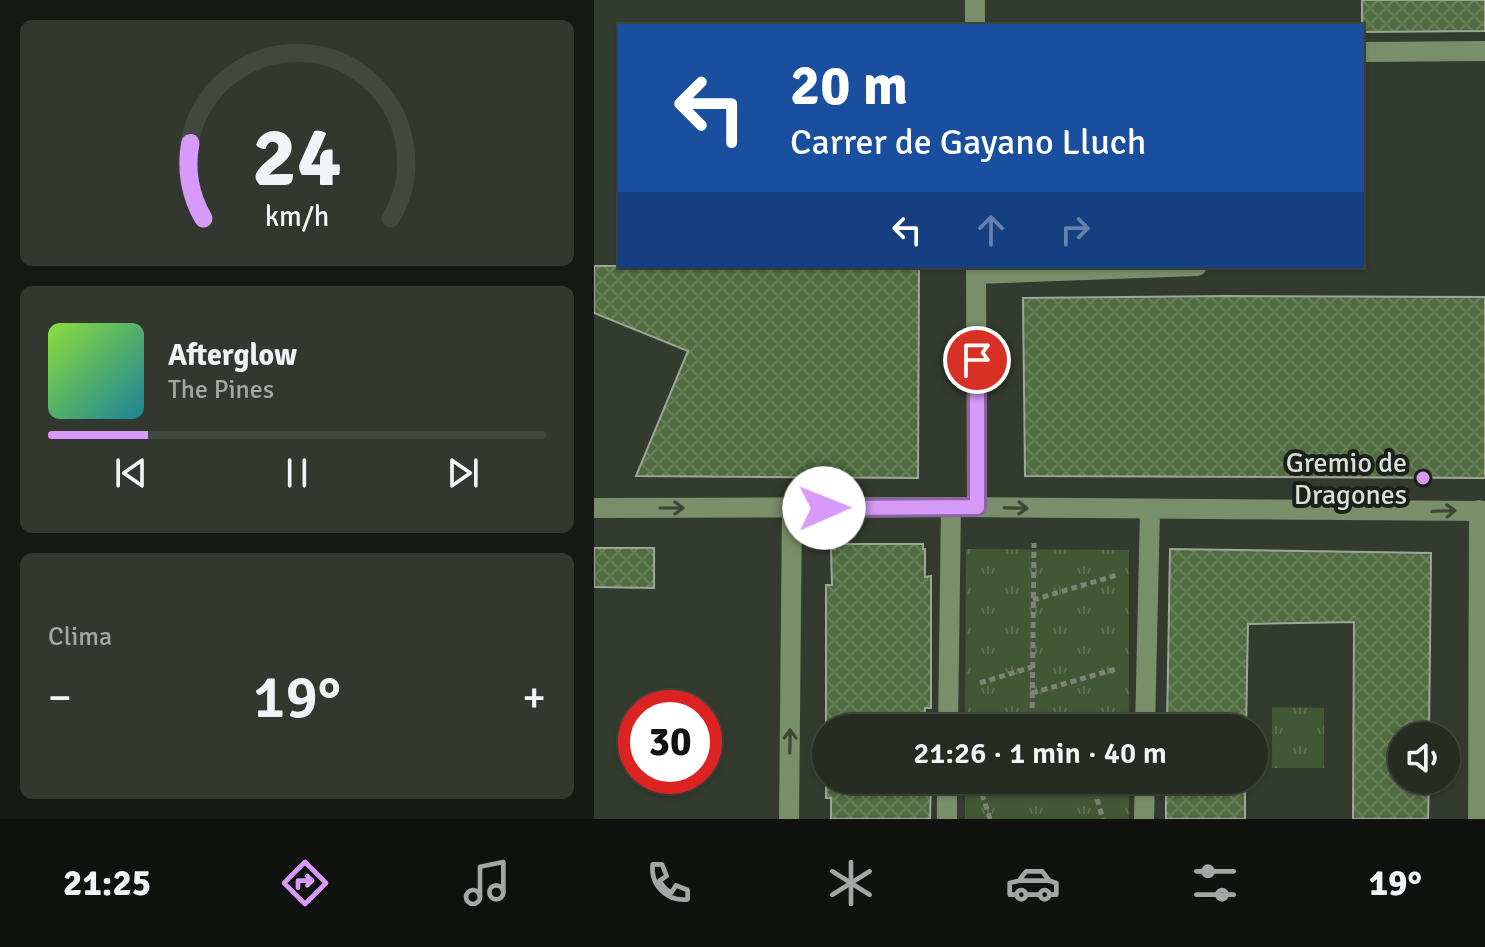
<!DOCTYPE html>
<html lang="es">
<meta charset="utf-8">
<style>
body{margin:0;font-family:Signika,sans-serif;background:#32382f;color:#f1f3f6;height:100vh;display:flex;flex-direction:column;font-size:30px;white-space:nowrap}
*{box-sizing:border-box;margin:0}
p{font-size:26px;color:#a4a7a5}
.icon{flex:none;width:44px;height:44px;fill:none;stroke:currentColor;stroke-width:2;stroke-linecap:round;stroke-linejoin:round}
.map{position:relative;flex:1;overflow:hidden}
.sheet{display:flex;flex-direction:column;gap:20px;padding:20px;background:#151813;width:594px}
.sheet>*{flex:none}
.guide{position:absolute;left:24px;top:24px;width:746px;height:244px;border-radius:0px;box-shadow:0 2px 6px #0004,0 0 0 2px #424840;background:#1a4fa0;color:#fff;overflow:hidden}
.buttons{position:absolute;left:794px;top:722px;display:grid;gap:16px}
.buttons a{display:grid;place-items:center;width:72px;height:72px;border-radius:50%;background:#262c22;box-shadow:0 2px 6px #0004,0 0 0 2px #424840;font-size:40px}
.speed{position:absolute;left:24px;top:690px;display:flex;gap:16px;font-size:40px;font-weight:700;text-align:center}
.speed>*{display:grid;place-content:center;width:104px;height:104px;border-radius:50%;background:#262c22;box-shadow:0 2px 6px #0004,0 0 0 2px #424840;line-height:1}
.speed .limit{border:12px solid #d22;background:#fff;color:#111}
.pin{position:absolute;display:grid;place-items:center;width:68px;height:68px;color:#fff;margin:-34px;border:4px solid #fff;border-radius:50%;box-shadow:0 2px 8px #0007}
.me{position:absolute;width:88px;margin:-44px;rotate:89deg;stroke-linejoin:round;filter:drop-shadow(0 0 6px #0008)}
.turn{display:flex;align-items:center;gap:28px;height:168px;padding:0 40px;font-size:36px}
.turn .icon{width:104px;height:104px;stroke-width:2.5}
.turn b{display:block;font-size:56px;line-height:68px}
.lanes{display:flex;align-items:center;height:76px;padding:0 40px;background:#0003;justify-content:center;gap:40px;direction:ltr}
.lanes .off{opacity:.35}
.big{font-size:60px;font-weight:600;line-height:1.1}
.sheet .tile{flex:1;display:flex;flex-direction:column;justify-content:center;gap:12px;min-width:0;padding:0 28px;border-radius:12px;background:#32382f}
.sheet .dial{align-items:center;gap:0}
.dial svg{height:208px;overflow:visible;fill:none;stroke:#424840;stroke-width:7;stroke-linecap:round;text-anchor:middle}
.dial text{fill:#f1f3f6;stroke:none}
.song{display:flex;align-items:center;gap:24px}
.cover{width:96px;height:96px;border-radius:12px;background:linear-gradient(135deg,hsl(90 70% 55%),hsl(190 70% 35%))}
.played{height:8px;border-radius:4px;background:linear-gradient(90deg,#d89af8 20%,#424840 20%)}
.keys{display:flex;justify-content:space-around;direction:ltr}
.heat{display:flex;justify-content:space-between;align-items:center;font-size:44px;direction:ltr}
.trip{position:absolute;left:218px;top:714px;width:456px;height:80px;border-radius:40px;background:#262c22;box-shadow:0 2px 6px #0004,0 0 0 2px #424840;font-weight:600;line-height:80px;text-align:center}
.dock{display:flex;height:128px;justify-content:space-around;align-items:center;background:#0f120e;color:#a4a7a5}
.dock .icon{width:56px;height:56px}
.dock .current{color:#d89af8}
.dock b{font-size:36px;color:#f1f3f6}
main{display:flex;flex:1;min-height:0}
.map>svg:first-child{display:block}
.park{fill:url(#park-tufts)}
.building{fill:url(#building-cross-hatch);stroke:#9da598;stroke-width:2}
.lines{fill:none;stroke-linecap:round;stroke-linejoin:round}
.path{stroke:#7d8379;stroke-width:5;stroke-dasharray:6 4;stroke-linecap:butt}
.minor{stroke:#798f6a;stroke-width:20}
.oneway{stroke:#3d4736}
.route-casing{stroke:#8c64a1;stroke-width:20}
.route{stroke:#d89af8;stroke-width:14}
.poi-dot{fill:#d89af8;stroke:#1c201a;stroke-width:3}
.labels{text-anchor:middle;stroke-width:8;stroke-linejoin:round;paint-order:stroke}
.poi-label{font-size:28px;fill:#dadfd7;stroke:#1c201a;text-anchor:end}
</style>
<main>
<section class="sheet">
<div class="tile dial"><svg viewBox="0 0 100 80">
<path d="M14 69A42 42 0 1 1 86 69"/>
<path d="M14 69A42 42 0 0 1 9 40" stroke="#d89af8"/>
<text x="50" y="56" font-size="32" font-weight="700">24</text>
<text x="50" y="72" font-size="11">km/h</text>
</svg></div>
<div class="tile">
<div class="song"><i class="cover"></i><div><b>Afterglow</b><p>The Pines</p></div></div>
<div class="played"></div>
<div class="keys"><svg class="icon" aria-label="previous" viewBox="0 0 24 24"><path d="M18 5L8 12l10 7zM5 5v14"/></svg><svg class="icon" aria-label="pause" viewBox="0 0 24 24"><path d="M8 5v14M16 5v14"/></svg><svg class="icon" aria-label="next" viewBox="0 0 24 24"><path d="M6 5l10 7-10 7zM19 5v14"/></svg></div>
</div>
<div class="tile"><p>Clima</p>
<div class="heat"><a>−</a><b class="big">19°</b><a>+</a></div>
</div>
</section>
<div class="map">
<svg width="891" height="819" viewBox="0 0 891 819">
<defs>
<pattern id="park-tufts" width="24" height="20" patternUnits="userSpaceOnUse" patternTransform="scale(2)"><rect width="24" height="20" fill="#425734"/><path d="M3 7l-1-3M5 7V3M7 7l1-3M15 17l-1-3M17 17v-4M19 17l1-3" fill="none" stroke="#5d6f51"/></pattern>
<pattern id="building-cross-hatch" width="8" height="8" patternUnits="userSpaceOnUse" patternTransform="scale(2)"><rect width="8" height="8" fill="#516c40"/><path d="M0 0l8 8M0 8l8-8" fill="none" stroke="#69815b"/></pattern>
</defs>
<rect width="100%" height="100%" fill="#333a2e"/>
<g class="park">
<path d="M372 549 535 550V728H371Z"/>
<path d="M678 707 730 708V768H678Z"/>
<rect x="371" y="780" width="164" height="39"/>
</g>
<g class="building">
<path d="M768 0H891V31L768 32Z"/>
<path d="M0 266H325L324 478 42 476 94 351 0 313Z"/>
<path d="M633 296 891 297V478L431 476 429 298Z"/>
<path d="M241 544H329V549H331V577L337 576V708H331V728H232V780H337L336 819H237V798H232V585H238L237 549H241Z"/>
<path d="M0 548H60V588L0 587Z"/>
<path d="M576 549 837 553 835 736H808V780H835L834 819H759L760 622 654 624 652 728H573Z"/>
<rect x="572" y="780" width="79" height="39"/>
</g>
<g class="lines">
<g class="path">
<path d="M439 600 523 575"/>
<path d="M386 683 438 667"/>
<path d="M438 693 522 669"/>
<path d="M438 728 440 543"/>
<path d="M497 780 509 819"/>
<path d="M396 819 385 785 400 780"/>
</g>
<g class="minor">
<path d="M381 0V26"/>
<path d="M768 52 891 51"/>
<path d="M382 266 383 507"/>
<path d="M382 274 603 266"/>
<path d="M0 508 357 507 891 511"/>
<path d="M354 728 357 507"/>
<path d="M551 728 556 510"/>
<path d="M195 819 198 508"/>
<path d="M353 819V780"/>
<path d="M550 819 551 780"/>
<path d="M884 819 885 510"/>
</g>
</g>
<defs><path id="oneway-shaft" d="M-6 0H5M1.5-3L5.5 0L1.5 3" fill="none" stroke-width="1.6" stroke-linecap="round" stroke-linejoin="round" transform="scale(2)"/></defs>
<g class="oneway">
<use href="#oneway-shaft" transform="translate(78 508)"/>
<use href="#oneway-shaft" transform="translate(422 508) rotate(1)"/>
<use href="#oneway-shaft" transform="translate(850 511) rotate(-2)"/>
<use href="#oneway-shaft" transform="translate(196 741) rotate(-89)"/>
</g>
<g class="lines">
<g class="route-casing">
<path id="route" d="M230 508 383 507V360"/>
</g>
<use href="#route" class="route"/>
</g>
<circle class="poi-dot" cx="829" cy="478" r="8"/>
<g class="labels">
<g class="poi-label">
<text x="813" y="472">Gremio de<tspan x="813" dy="32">Dragones</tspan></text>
</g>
</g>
</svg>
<div class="buttons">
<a><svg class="icon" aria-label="sound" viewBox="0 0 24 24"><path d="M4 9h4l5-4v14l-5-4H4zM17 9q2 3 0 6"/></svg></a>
</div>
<div class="speed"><div class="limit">30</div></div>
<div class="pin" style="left:383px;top:360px;background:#d93025"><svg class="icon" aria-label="arrive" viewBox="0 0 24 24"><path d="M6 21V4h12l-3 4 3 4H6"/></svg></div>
<svg class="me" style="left:230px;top:508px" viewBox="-20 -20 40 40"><circle r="19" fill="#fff"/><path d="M0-13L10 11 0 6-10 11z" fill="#d89af8"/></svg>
<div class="trip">21:26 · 1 min · 40 m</div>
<div class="guide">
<div class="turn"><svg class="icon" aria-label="left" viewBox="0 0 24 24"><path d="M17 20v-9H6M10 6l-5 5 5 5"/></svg><div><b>20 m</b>Carrer de Gayano Lluch</div></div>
<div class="lanes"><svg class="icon" aria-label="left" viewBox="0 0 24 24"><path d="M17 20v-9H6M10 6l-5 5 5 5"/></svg><svg class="icon off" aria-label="ahead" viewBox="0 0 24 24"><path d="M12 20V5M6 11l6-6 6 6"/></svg><svg class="icon off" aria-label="right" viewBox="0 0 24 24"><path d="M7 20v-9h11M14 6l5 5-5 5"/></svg></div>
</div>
</div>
</main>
<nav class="dock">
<b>21:25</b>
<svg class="icon current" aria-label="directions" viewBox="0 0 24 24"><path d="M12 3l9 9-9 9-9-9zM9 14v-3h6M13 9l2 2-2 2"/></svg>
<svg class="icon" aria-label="music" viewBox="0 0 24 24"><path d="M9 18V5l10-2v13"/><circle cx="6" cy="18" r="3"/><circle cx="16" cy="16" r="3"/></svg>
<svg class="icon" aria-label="phone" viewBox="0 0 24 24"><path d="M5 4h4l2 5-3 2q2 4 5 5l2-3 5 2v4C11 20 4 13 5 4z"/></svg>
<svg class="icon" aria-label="climate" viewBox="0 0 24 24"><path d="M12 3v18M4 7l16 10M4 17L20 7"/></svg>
<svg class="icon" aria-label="car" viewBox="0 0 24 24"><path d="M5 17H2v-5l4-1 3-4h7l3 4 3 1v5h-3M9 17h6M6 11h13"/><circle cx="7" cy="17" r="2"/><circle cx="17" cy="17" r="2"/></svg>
<svg class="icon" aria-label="filters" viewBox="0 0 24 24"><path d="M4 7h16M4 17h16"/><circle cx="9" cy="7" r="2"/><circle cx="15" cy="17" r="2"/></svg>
<b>19°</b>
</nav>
